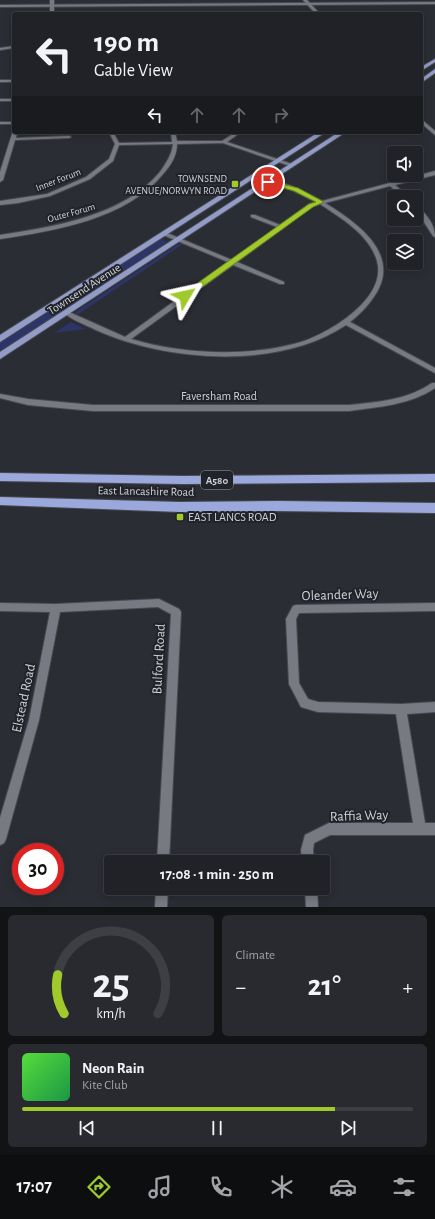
<!DOCTYPE html>
<meta charset="utf-8">
<style>
body{margin:0;font-family:"Alegreya Sans",sans-serif;background:#282a2f;color:#f1f3f6;height:100vh;display:flex;flex-direction:column;font-size:15px;white-space:nowrap}
*{box-sizing:border-box;margin:0}
p{font-size:13px;color:#a2a4a7}
.icon{flex:none;width:22px;height:22px;fill:none;stroke:currentColor;stroke-width:2;stroke-linecap:round;stroke-linejoin:round}
.map{position:relative;height:907px;overflow:hidden}
.sheet{display:flex;flex-direction:column;gap:8px;padding:8px;background:#121315;flex:1}
.sheet>*{flex:none}
.guide{position:absolute;left:12px;top:12px;width:411px;height:122px;border-radius:4px;box-shadow:0 2px 10px #0003,0 0 0 1px #3d3f44;background:#202227;color:#f1f3f6;overflow:hidden}
.tools{position:absolute;left:387px;top:146px;display:grid;gap:8px}
.tools a{display:grid;place-items:center;width:36px;height:36px;border-radius:4px;background:#202227;box-shadow:0 2px 10px #0003,0 0 0 1px #3d3f44;font-size:20px}
.speed{position:absolute;left:12px;top:843px;display:flex;gap:8px;font-size:20px;font-weight:700;text-align:center}
.speed>*{display:grid;place-content:center;width:52px;height:52px;border-radius:50%;background:#202227;box-shadow:0 2px 10px #0003,0 0 0 1px #3d3f44;line-height:1}
.speed .limit{border:6px solid #d22;background:#fff;color:#111}
.pin{position:absolute;display:grid;place-items:center;width:34px;height:34px;color:#fff;margin:-17px;border:2px solid #fff;border-radius:50%;box-shadow:0 1px 4px #0007}
.me{position:absolute;width:44px;margin:-22px;rotate:54deg;stroke-linejoin:round;filter:drop-shadow(0 0 3px #0008)}
.turn{display:flex;align-items:center;gap:14px;height:84px;padding:0 16px;font-size:18px}
.turn .icon{width:52px;height:52px;stroke-width:2.5}
.turn b{display:block;font-size:28px;line-height:34px}
.lanes{display:flex;align-items:center;height:38px;padding:0 16px;background:#0003;justify-content:center;gap:20px;direction:ltr}
.lanes .off{opacity:.35}
.big{font-size:30px;font-weight:600;line-height:1.1}
.sheet .card{flex:1;display:flex;flex-direction:column;justify-content:center;gap:6px;min-width:0;padding:0 14px;border-radius:6px;background:#282a2f}
.sheet .dial{align-items:center;gap:0}
.dial svg{height:104px;overflow:visible;fill:none;stroke:#3d3f44;stroke-width:7;stroke-linecap:round;text-anchor:middle}
.dial text{fill:#f1f3f6;stroke:none}
.song{display:flex;align-items:center;gap:12px}
.cover{width:48px;height:48px;border-radius:6px;background:linear-gradient(135deg,hsl(110 70% 55%),hsl(140 70% 35%))}
.played{height:4px;border-radius:2px;background:linear-gradient(90deg,#a0c92b 80%,#3d3f44 80%)}
.keys{display:flex;justify-content:space-around;direction:ltr}
.heat{display:flex;justify-content:space-between;align-items:center;font-size:22px;direction:ltr}
.sheet .tiles{flex:1;display:grid;gap:8px;grid-template-columns:1fr 1fr}
.card:last-child{grid-column:span 2}
.trip{position:absolute;left:104px;top:855px;width:226px;height:40px;border-radius:4px;background:#202227;box-shadow:0 2px 10px #0003,0 0 0 1px #3d3f44;font-weight:600;line-height:40px;text-align:center}
.menu{display:flex;height:64px;justify-content:space-around;align-items:center;background:#0d0e10;color:#a2a4a7}
.menu .icon{width:28px;height:28px}
.menu .current{color:#a0c92b}
.menu b{font-size:18px;color:#f1f3f6}
.map>svg:first-child{display:block}
.green{fill:#2c3468}
.lines{fill:none;stroke-linecap:round;stroke-linejoin:round}
.minor-casing{stroke:#484a50;stroke-width:2}
.tertiary-casing{stroke:#484a50;stroke-width:2}
.primary-casing{stroke:#484a50;stroke-width:2}
.trunk-casing{stroke:#484a50;stroke-width:2}
.minor{fill:#787a83;fill-rule:evenodd}
.tertiary{fill:#787a83;fill-rule:evenodd}
.primary{fill:#929cc6;fill-rule:evenodd}
.trunk{fill:#9ba8dc;fill-rule:evenodd}
.route{fill:#a0c92b;stroke:#68831c}
.poi-dot{fill:#a0c92b;stroke:#21232a;stroke-width:1.5}
.labels{text-anchor:middle;stroke-width:4;stroke-linejoin:round;paint-order:stroke}
.far-poi-label{font-size:10px;fill:#cfd1d6;stroke:#21232a;text-anchor:end}
.far-street-label{font-size:10px;fill:#cfd1d6;stroke:#21232a}
.shield{fill:#21232a;stroke:#9b9da2;stroke-width:1}
.shield-label{font-size:11px;font-weight:bold;fill:#cfd1d6}
.street-label{font-size:12px;fill:#cfd1d6;stroke:#21232a}
.poi-label{font-size:12px;fill:#cfd1d6;stroke:#21232a;text-anchor:start}
.near-street-label{font-size:14px;fill:#cfd1d6;stroke:#21232a}
</style>
<div class="map">
<svg width="435" height="907" viewBox="0 0 435 907">
<rect width="100%" height="100%" fill="#2b2d34"/>
<g class="green">
<path d="M161 239 168 242 0 352V343Z"/>
<path d="M181 244H183L77 315 75 314 77 311 177 245Z"/>
<path d="M71 322 85 329 54 333Z"/>
</g>
<g class="lines">
<g class="minor-casing">
<g id="minor">
<rect x="50" y="0" width="4" height="14"/>
<path d="M303 0H307L320 14H316Z"/>
<path d="M14 46V48L0 50V48Z"/>
<rect x="0" y="80" width="14" height="2"/>
<rect x="0" y="99" width="14" height="2"/>
<path d="M421 119 435 131V135L421 123Z"/>
<rect x="0" y="122" width="14" height="2"/>
<path d="M13 131 17 132 16 138 69 136 71 137 69 138 15 140 3 180 0 182V172Z"/>
<path d="M109 132H113L119 143 172 142 171 132H175L177 141H222L236 132H241L227 142 295 165 290 166 223 143 177 144C177 156 171 165 163 174 127 219 54 231 0 239V235C53 227 124 216 160 172 166 163 172 155 173 144L119 145 113 161 90 179 50 196 18 203 0 205V201L47 194 86 177 109 159 115 144Z"/>
<path d="M435 171V175L395 185 409 197H403L390 186 325 203C358 223 404 256 373 298 367 307 359 315 350 322L435 368V373L346 325C278 370 167 362 96 330 86 325 72 320 64 313L65 312H69L125 337 228 262 163 235V233H167L232 260 277 227 251 217V215H255L280 225 309 204 316 202 292 190 266 183V181C285 180 305 192 322 201ZM320 204C341 218 370 235 377 261 388 300 324 337 294 344 243 357 181 354 131 339L233 265 280 284H284V282L237 262 313 206Z"/>
<path d="M416 205 418 206C426 215 435 224 435 237L433 236C429 229 416 212 416 205Z"/>
<path d="M432 383H435V388C410 405 378 407 349 411H93L28 405 0 398V394L28 399 93 405H349C379 402 407 400 432 383Z"/>
<path d="M159 599 179 609 181 612 169 862H157L171 614 158 607 60 612 39 720 6 839 4 843 0 845V818L29 720 50 612 0 611V603L56 604Z"/>
<path d="M435 603V611L299 613 296 619 299 683 308 699 318 702 401 704 435 702V712L407 714 425 823H435V835H330L314 843 313 850 314 862H302L301 850 305 835 329 823H413L396 714 318 712 301 707 289 684 286 619 293 606 296 605Z"/>
<path d="M156 888H168L167 907H155Z"/>
<path d="M305 888H317L318 907H306Z"/>
</g>
</g>
<g class="tertiary-casing">
<path id="tertiary" d="M435 2V4L0 7V5Z"/>
</g>
<g class="primary-casing">
<g id="primary">
<path d="M435 59V62L421 71V67Z"/>
<path d="M435 69V73L421 83V79Z"/>
<path d="M319 132H326L0 342V335Z"/>
<path d="M339 132H346L0 359V352Z"/>
</g>
</g>
<g class="trunk-casing">
<g id="trunk">
<path d="M0 473 182 476 435 474V482L182 484 0 481Z"/>
<path d="M0 497 180 502 278 501 435 503V513L278 511 180 512 0 505Z"/>
</g>
</g>
<use href="#minor" class="minor"/>
<use href="#tertiary" class="tertiary"/>
<use href="#primary" class="primary"/>
<use href="#trunk" class="trunk"/>
</g>
<path class="route" d="M266 180 298 188 324 202 313 207 187 298H182V294L309 204 316 202 294 191 266 183Z"/>
<g class="poi-dot">
<rect x="231" y="180" width="8" height="8" rx="2"/>
<rect x="176" y="513" width="8" height="8" rx="2"/>
</g>
<g class="labels">
<g class="far-poi-label">
<text x="227" y="182">TOWNSEND<tspan x="227" dy="12">AVENUE/NORWYN ROAD</tspan></text>
</g>
<g class="far-street-label">
<text transform="translate(58 179) rotate(-21)" y="4">Inner Forum</text>
<text transform="translate(71 212) rotate(-16)" y="4">Outer Forum</text>
</g>
<rect class="shield" x="201" y="471" width="32" height="18" rx="3"/>
<g class="shield-label">
<text x="217" y="484">A580</text>
</g>
<g class="street-label">
<text transform="translate(84 289) rotate(-33)" y="4">Townsend Avenue</text>
<text x="219" y="400">Faversham Road</text>
<text transform="translate(146 491) rotate(1)" y="4">East Lancashire Road</text>
</g>
<g class="poi-label">
<text x="188" y="521">EAST LANCS ROAD</text>
</g>
<g class="near-street-label">
<text transform="translate(340 594) rotate(-2)" y="5">Oleander Way</text>
<text transform="translate(158 659) rotate(-87)" y="5">Bulford Road</text>
<text transform="translate(23 698) rotate(-78)" y="5">Elstead Road</text>
<text transform="translate(359 815) rotate(-2)" y="5">Raffia Way</text>
</g>
</g>
</svg>
<div class="tools">
<a><svg class="icon" aria-label="sound" viewBox="0 0 24 24"><path d="M4 9h4l5-4v14l-5-4H4zM17 9q2 3 0 6"/></svg></a>
<a><svg class="icon" aria-label="search" viewBox="0 0 24 24"><circle cx="10" cy="10" r="6"/><path d="M15 15l6 6"/></svg></a>
<a><svg class="icon" aria-label="layers" viewBox="0 0 24 24"><path d="M12 4l9 5-9 5-9-5zM3 14l9 5 9-5"/></svg></a>
</div>
<div class="speed"><div class="limit">30</div></div>
<div class="pin" style="left:268px;top:182px;background:#d93025"><svg class="icon" aria-label="arrive" viewBox="0 0 24 24"><path d="M6 21V4h12l-3 4 3 4H6"/></svg></div>
<svg class="me" style="left:185px;top:296px" viewBox="-20 -20 40 40"><path d="M0-17L14 15 0 8-14 15z" fill="#a0c92b" stroke="#fff" stroke-width="4"/></svg>
<div class="trip">17:08 · 1 min · 250 m</div>
<div class="guide">
<div class="turn"><svg class="icon" aria-label="left" viewBox="0 0 24 24"><path d="M17 20v-9H6M10 6l-5 5 5 5"/></svg><div><b>190 m</b>Gable View</div></div>
<div class="lanes"><svg class="icon" aria-label="left" viewBox="0 0 24 24"><path d="M17 20v-9H6M10 6l-5 5 5 5"/></svg><svg class="icon off" aria-label="ahead" viewBox="0 0 24 24"><path d="M12 20V5M6 11l6-6 6 6"/></svg><svg class="icon off" aria-label="ahead" viewBox="0 0 24 24"><path d="M12 20V5M6 11l6-6 6 6"/></svg><svg class="icon off" aria-label="right" viewBox="0 0 24 24"><path d="M7 20v-9h11M14 6l5 5-5 5"/></svg></div>
</div>
</div>
<section class="sheet">
<div class="tiles">
<div class="card dial"><svg viewBox="0 0 100 80">
<path d="M14 69A42 42 0 1 1 86 69"/>
<path d="M14 69A42 42 0 0 1 9 39" stroke="#a0c92b"/>
<text x="50" y="56" font-size="32" font-weight="700">25</text>
<text x="50" y="72" font-size="11">km/h</text>
</svg></div>
<div class="card"><p>Climate</p>
<div class="heat"><a>−</a><b class="big">21°</b><a>+</a></div>
</div>
<div class="card">
<div class="song"><i class="cover"></i><div><b>Neon Rain</b><p>Kite Club</p></div></div>
<div class="played"></div>
<div class="keys"><svg class="icon" aria-label="previous" viewBox="0 0 24 24"><path d="M18 5L8 12l10 7zM5 5v14"/></svg><svg class="icon" aria-label="pause" viewBox="0 0 24 24"><path d="M8 5v14M16 5v14"/></svg><svg class="icon" aria-label="next" viewBox="0 0 24 24"><path d="M6 5l10 7-10 7zM19 5v14"/></svg></div>
</div>
</div>
</section>
<nav class="menu">
<b>17:07</b>
<svg class="icon current" aria-label="directions" viewBox="0 0 24 24"><path d="M12 3l9 9-9 9-9-9zM9 14v-3h6M13 9l2 2-2 2"/></svg>
<svg class="icon" aria-label="music" viewBox="0 0 24 24"><path d="M9 18V5l10-2v13"/><circle cx="6" cy="18" r="3"/><circle cx="16" cy="16" r="3"/></svg>
<svg class="icon" aria-label="phone" viewBox="0 0 24 24"><path d="M5 4h4l2 5-3 2q2 4 5 5l2-3 5 2v4C11 20 4 13 5 4z"/></svg>
<svg class="icon" aria-label="climate" viewBox="0 0 24 24"><path d="M12 3v18M4 7l16 10M4 17L20 7"/></svg>
<svg class="icon" aria-label="car" viewBox="0 0 24 24"><path d="M5 17H2v-5l4-1 3-4h7l3 4 3 1v5h-3M9 17h6M6 11h13"/><circle cx="7" cy="17" r="2"/><circle cx="17" cy="17" r="2"/></svg>
<svg class="icon" aria-label="filters" viewBox="0 0 24 24"><path d="M4 7h16M4 17h16"/><circle cx="9" cy="7" r="2"/><circle cx="15" cy="17" r="2"/></svg>
</nav>
